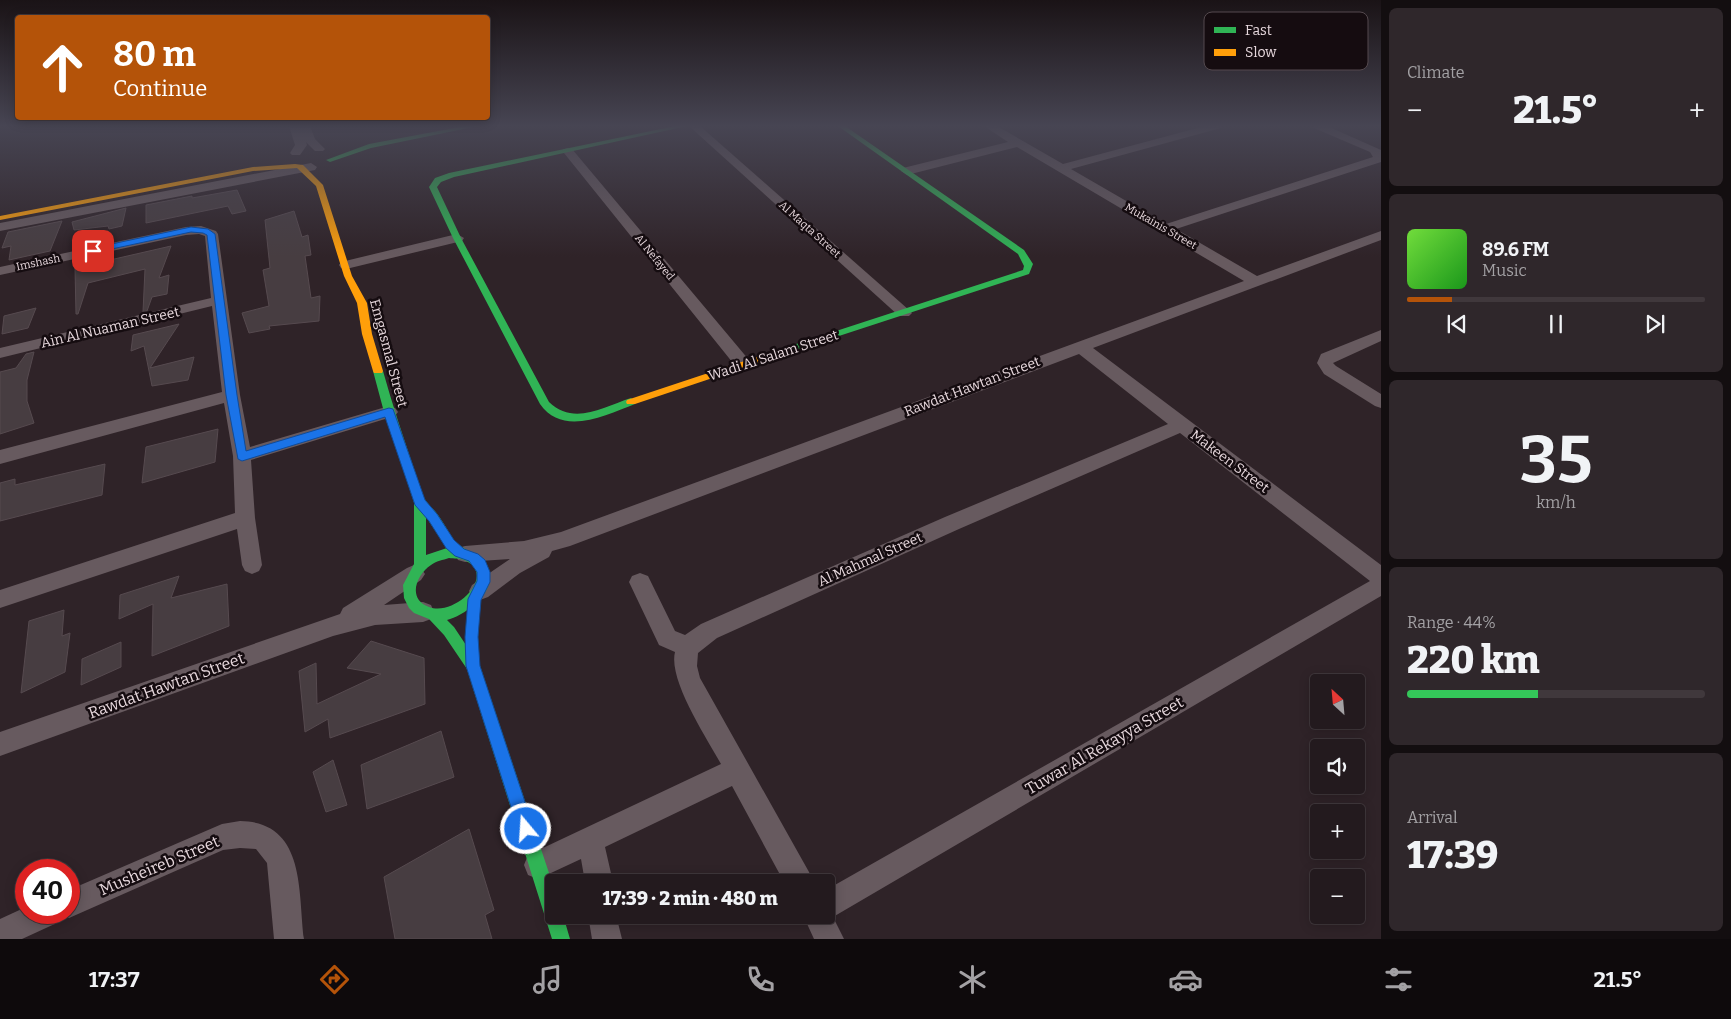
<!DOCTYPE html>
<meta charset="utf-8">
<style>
body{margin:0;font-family:Bitter,serif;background:#2f272b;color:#f1f3f6;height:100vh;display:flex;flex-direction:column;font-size:19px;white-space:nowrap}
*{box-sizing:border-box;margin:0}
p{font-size:16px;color:#a3a1a4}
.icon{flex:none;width:28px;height:28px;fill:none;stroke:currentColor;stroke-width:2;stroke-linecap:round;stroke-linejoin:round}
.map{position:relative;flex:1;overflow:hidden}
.panel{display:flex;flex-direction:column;gap:8px;padding:8px;background:#130e10;width:350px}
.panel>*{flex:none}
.guide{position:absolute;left:15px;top:15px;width:475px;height:105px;border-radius:5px;box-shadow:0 2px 12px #0003,0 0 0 1px #40383c;background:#b45309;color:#fff;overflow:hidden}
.needle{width:32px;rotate:334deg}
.buttons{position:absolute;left:1310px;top:674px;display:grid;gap:10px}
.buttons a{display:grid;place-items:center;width:55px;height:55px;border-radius:5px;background:#231a1e;box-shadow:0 2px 12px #0003,0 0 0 1px #40383c;font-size:25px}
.speed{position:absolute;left:15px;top:859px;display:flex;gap:10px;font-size:25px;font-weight:700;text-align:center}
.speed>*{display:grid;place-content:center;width:65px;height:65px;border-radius:50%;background:#231a1e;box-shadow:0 2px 12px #0003,0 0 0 1px #40383c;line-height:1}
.speed .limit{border:8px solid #d22;background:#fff;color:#111}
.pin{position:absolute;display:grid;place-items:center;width:42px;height:42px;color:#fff;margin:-21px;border-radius:10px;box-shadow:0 2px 8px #0006}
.me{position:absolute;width:55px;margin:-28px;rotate:342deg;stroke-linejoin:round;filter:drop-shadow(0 0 4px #0008)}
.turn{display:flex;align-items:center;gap:18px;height:105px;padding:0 15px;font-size:22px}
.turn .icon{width:65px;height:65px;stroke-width:2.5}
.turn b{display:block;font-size:35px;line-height:42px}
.big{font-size:38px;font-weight:800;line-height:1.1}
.panel .tile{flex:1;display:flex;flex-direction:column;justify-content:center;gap:8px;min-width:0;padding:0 18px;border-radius:8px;background:#2f272b}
.panel .dial{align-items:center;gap:0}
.dial b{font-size:65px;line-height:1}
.song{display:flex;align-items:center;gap:15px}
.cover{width:60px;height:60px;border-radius:8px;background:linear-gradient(135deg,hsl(100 70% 55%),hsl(120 70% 35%))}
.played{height:5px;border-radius:2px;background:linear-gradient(90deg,#b45309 15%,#40383c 15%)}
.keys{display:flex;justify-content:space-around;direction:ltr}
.heat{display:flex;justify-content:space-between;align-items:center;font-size:28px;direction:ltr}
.charge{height:8px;border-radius:4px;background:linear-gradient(90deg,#34c759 44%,#40383c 0)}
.trip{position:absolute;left:545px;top:874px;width:290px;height:50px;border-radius:5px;background:#231a1e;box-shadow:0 2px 12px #0003,0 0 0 1px #40383c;font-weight:800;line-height:50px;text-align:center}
.menu{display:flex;height:80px;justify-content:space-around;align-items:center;background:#0e0a0c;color:#a3a1a4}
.menu .icon{width:35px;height:35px}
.menu .current{color:#b45309}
.menu b{font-size:22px;color:#f1f3f6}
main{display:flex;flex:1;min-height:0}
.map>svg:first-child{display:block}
.building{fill:#473d41;stroke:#564a4f}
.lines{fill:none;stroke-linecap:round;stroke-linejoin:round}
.street{fill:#675a5f;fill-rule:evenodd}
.fast{fill:#30b455;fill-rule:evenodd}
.slow{fill:#ff9f0a;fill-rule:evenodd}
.route{fill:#1a73e8;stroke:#114b97}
.labels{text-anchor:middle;stroke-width:5;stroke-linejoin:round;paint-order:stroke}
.far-street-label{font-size:11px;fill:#e7d8dd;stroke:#150c10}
.street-label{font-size:14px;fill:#e7d8dd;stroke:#150c10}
.near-street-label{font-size:16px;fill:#e7d8dd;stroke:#150c10}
.key{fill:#150c10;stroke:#54494e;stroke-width:1}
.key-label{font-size:14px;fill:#e7d8dd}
</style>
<main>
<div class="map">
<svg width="1381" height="939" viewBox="0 0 1381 939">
<rect width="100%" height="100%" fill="#2f2328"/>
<g class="building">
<path d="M237 190 246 211 232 214 228 206 146 223V205L192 196V198Z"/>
<path d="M126 208 122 226 109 229 108 226 74 230 72 222Z"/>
<path d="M294 211 302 237 308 235 311 255 305 256 311 298 320 296 319 321 269 326 270 329 249 333 242 313 269 306 263 270 270 268 265 220Z"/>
<path d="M62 221 50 251 9 260 11 246 2 248 8 232Z"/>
<path d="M171 246 159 278 169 275 167 294 152 297 147 311 143 312 145 269 88 283 78 314H76L75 268Z"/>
<path d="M36 308 28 328 2 334 4 316Z"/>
<path d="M179 324 150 368 194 357 188 380 152 386 144 346 131 351 133 335Z"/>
<path d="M34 352 27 380V401L34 423 0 434V372L16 368 26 354Z"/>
<path d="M218 429 215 462 142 483 146 447Z"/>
<path d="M105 464 102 495 0 521V483L15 479V485Z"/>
<path d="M179 576 171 598 227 584 229 626 152 656 153 604 119 619 120 595Z"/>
<path d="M64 610 62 636 70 633 65 672 21 693 29 621Z"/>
<path d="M371 641 424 658 425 704 330 738 328 719 305 732 299 671 316 663 317 704 381 674 347 668Z"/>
<path d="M121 642V667L81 685 82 659Z"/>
<path d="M441 731 454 777 367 809 361 765Z"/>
<path d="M333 760 347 805 326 812 313 772Z"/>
<path d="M469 829 494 910 485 915 492 939H395L384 877Z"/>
</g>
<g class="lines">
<g class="street">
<path d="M289 126H310L315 139 325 149 323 151H315L306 142 307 145 300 155H292L290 153 295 145Z"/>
<path d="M689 126H700L909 310 912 313 909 316H899Z"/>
<path d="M984 126H997L1063 164 1205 126H1222L1221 128 1071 169 1166 224 1373 157 1370 152 1314 128 1313 126H1327L1381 150V162L1176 229 1257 276 1381 231V240L1093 348 1381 565V596L833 917 844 939H814L803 915H826V890L1370 581 1180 433 959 529 717 638 698 653 697 666 700 678 809 872 813 882H784L732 786 605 847 613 882H585L581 859 538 879 528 875 524 865 528 855 721 764C707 738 668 680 675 652L659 645 629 582 632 576 640 573 648 576 675 631 685 635 701 624 945 517 1168 424 1079 354 570 546 552 551 549 557 520 573 488 597 480 600 472 597 469 591 472 585 510 559 465 562 458 560 455 554 458 548 465 546 524 541 561 532 1244 281 1017 147 907 175 901 171 903 168 1008 142Z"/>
<path d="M568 148 572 149 749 360 751 364 749 368 743 369 737 368 564 153 562 151 564 149Z"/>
<path d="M311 163 317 167 315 170 0 231V223Z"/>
<path d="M201 226 216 231 218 234 240 395 250 447 389 406 395 408 398 412 395 416 251 460 255 518 262 565 259 571 252 574 245 571 242 565 237 529 0 608V590L235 513 233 456 224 403 0 464V450L222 392 212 306 0 358V348L211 298 205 236 199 234 186 235 0 275V267L186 227Z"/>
<path d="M457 234 464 238 462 241 346 269 341 268 339 265 341 262Z"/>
<path d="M1381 330V341L1333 363 1336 366 1381 394V408L1375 406 1324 374 1317 363 1321 354Z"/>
<path d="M414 565 421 568 425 574 421 580 384 605 423 602 431 605 434 612 431 619 423 622 375 625 333 636 0 756V732L340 614 343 608 407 568Z"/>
<path d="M240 821C306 822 298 891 304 939H274L267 863 256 849 240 848 223 850 69 918 62 915 59 922 22 939H0V919L26 907V912H69V890L222 824Z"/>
<path d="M588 915H616L622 939H592Z"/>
</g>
<g class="fast">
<path d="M465 126H478L371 148 330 162 326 160 369 144Z"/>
<path d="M675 126H687L454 177 441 182 437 187 461 238 549 402C574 426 603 407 631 398L636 402 635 404C606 415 563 437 540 404L453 238 429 187 435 178 449 173Z"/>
<path d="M838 126H845L1024 250 1033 264 1029 274 793 351H787L785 349 787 347 1023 270 1024 266 1018 254Z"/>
<path d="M378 368 383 371C392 404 403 436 414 469 418 479 420 492 426 501 429 506 435 510 438 515 443 522 448 530 452 538 463 553 485 552 489 573 494 594 465 615 447 620L454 627 480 666 554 888V915H563L570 939H552L467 669 444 635 429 619 414 613 409 608 404 598 403 585 414 564V502L384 412 373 371ZM426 517 447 548 426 555ZM449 558C454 559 460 558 464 560 498 574 456 617 429 607 407 599 416 575 431 565 436 561 443 560 449 558Z"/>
</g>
<g class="slow">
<path d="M295 164 303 165 323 185 352 276 367 303 372 334 383 371 382 373H374L373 371 362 334 357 303 344 276 316 186 297 168 253 171 0 220V216L253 167Z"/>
<path d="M790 346 793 347 795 349 793 351 635 404H627L626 402 627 400Z"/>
</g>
</g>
<linearGradient id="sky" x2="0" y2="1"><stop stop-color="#1a1316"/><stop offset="0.49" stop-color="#474553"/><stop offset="1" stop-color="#474553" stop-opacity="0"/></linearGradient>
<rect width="1381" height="257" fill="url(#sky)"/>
<path class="route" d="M191 227 208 229 215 234 237 395 246 451 389 408 393 409 425 500 437 514 454 540 464 549 478 554 485 560 490 572V582L481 600 478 637 480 666 534 829 532 834 526 837 520 834 518 829 466 666 465 637 468 599 477 581V572L469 561 455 556 446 548 429 521 415 505 385 417 242 461 238 459 226 395 207 235 203 233 191 232 93 253 89 251 93 248Z"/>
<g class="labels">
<g class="far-street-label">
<text transform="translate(1161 226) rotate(30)" y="4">Mukainis Street</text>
<text transform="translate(810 229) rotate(42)" y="4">Al Maqta Street</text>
<text transform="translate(655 257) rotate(51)" y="4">Al Nefayed</text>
<text transform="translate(38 262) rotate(-12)" y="4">Imshash</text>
</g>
<g class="street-label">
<text transform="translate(110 327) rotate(-13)" y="5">Ain Al Nuaman Street</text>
<text transform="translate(389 353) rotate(75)" y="5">Emgasmal Street</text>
<text transform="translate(773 355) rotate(-18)" y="5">Wadi Al Salam Street</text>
<text transform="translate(972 386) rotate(-21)" y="5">Rawdat Hawtan Street</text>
<text transform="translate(1230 461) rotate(37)" y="5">Makeen Street</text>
<text transform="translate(870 559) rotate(-24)" y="5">Al Mahmal Street</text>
</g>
<g class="near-street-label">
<text transform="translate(166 685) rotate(-20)" y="6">Rawdat Hawtan Street</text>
<text transform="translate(1104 745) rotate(-30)" y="6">Tuwar Al Rekayya Street</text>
<text transform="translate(159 865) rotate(-23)" y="6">Musheireb Street</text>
</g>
</g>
<rect x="1204" y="12" width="164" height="58" rx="8" class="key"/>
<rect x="1214" y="27" width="22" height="6" fill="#30b455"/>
<rect x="1214" y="49" width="22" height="7" fill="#ff9f0a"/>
<g class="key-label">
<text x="1245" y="35">Fast</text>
<text x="1245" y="57">Slow</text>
</g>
</svg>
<div class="buttons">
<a><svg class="needle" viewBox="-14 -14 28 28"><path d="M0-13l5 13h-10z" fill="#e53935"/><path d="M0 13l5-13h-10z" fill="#a3a1a4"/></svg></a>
<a><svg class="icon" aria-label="sound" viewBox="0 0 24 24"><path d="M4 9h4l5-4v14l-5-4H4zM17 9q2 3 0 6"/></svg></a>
<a>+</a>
<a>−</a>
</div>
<div class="speed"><div class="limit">40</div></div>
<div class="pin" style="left:93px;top:251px;background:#d93025"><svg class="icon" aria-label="arrive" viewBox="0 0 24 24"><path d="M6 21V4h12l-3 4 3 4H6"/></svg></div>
<svg class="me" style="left:526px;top:829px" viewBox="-20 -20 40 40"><circle r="17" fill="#1a73e8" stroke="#fff" stroke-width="3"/><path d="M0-11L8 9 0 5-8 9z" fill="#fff"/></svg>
<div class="trip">17:39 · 2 min · 480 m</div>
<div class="guide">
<div class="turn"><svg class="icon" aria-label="ahead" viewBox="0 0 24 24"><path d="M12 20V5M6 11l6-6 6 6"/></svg><div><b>80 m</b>Continue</div></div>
</div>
</div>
<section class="panel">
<div class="tile"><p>Climate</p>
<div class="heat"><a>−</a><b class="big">21.5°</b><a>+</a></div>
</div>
<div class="tile">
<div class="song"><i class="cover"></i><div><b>89.6 FM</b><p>Music</p></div></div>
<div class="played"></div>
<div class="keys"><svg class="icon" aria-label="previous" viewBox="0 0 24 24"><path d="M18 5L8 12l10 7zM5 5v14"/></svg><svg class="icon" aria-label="pause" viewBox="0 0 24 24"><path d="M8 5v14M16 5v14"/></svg><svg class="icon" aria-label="next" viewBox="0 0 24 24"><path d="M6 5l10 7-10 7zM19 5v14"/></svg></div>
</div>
<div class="tile dial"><b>35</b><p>km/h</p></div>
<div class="tile"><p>Range · 44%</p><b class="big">220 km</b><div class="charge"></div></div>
<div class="tile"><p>Arrival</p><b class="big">17:39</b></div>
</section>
</main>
<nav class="menu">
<b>17:37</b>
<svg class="icon current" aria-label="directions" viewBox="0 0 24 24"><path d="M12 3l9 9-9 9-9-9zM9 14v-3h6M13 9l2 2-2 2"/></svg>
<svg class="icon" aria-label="music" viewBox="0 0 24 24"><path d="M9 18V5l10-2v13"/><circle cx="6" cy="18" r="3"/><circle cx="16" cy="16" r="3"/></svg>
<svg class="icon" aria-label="phone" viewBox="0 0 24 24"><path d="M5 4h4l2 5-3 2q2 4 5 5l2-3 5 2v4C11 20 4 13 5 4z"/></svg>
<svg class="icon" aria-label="climate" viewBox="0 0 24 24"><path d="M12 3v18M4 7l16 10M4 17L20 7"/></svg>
<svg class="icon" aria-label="car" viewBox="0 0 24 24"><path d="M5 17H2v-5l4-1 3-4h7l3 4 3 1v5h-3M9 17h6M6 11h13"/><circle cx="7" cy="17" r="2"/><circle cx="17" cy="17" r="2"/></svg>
<svg class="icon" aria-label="filters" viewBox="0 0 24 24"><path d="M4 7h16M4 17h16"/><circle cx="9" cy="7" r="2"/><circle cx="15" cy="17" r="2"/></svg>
<b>21.5°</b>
</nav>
